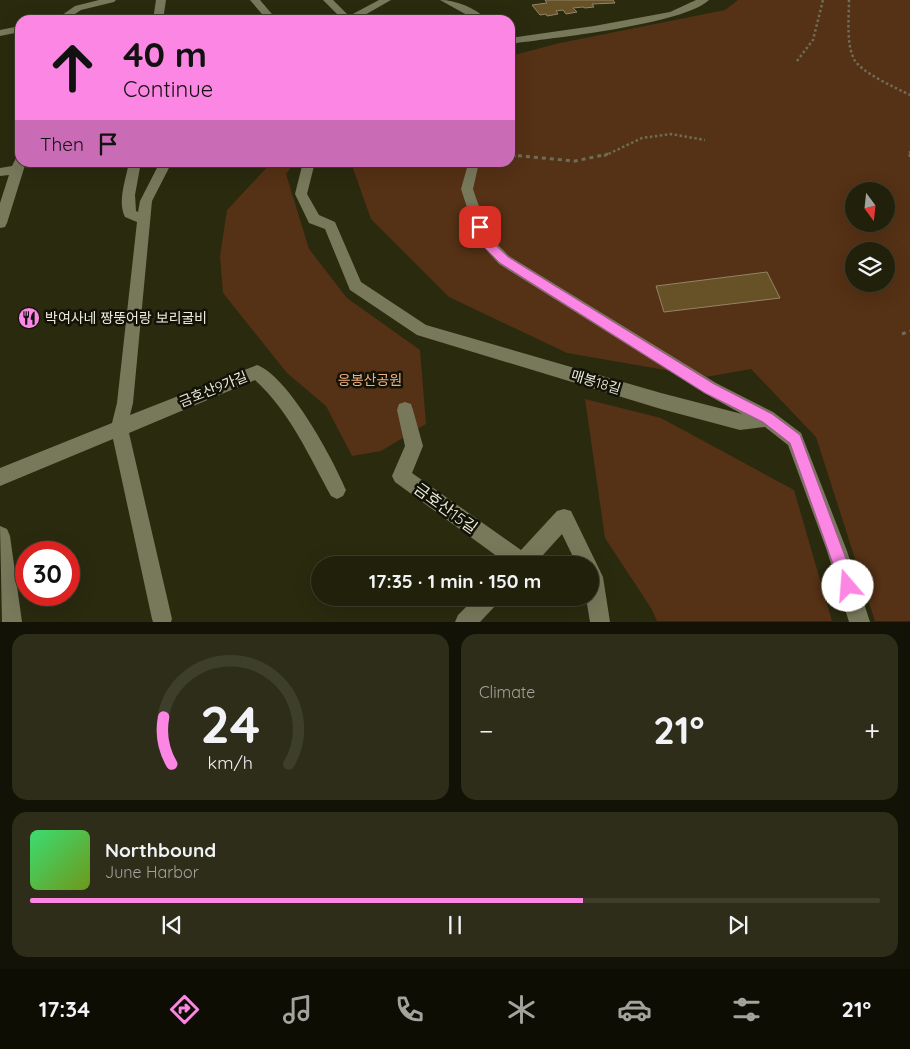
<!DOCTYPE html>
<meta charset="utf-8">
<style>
body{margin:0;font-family:Quicksand,"Noto Sans KR",sans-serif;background:#2d2d19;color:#f1f3f6;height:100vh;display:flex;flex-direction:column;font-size:19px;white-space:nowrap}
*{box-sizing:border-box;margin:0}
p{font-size:16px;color:#a2a39d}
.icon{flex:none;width:28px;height:28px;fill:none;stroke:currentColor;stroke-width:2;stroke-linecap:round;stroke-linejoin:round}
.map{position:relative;height:622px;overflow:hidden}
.side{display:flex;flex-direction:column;gap:12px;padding:12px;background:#121206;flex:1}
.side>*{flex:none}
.top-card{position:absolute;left:15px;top:15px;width:500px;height:152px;border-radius:15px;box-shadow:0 5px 20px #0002,0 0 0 1px #3d3e2c;background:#fc86e3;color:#111;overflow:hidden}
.needle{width:32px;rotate:165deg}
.tools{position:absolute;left:845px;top:182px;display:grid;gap:10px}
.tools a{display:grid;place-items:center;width:50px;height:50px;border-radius:50%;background:#20200b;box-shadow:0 5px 20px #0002,0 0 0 1px #3d3e2c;font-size:25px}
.speed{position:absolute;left:15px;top:541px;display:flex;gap:10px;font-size:25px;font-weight:700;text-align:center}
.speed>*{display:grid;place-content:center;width:65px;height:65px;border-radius:50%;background:#20200b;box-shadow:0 5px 20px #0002,0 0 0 1px #3d3e2c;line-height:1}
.speed .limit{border:8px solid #d22;background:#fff;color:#111}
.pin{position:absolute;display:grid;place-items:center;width:42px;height:42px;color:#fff;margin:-21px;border-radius:10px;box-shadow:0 2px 8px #0006}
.me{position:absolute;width:55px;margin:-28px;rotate:342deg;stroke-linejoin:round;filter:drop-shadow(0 0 4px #0008)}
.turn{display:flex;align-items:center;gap:18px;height:105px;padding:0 25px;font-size:22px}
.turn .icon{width:65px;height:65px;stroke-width:2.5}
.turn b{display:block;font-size:35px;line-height:42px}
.then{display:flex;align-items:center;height:48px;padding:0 25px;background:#0003;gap:10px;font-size:19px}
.big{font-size:38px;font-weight:700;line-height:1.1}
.side .widget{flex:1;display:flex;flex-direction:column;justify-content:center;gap:8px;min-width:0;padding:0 18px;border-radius:15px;background:#2d2d19}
.side .dial{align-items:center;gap:0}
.dial svg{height:130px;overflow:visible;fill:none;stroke:#3d3e2c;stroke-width:7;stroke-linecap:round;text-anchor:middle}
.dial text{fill:#f1f3f6;stroke:none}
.song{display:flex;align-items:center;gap:15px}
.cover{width:60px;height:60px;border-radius:8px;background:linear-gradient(135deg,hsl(140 70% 55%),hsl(80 70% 35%))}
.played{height:5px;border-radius:2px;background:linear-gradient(90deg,#fc86e3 65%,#3d3e2c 65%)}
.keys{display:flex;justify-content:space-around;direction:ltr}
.heat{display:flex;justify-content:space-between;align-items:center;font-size:28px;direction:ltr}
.side .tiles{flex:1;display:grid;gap:12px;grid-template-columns:1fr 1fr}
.widget:last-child{grid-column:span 2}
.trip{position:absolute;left:311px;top:556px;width:288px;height:50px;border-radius:25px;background:#20200b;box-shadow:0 5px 20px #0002,0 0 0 1px #3d3e2c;font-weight:700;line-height:50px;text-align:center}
.dock{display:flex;height:80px;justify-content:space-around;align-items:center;background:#0d0d04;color:#a2a39d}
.dock .icon{width:35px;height:35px}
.dock .selected{color:#fc86e3}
.dock b{font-size:22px;color:#f1f3f6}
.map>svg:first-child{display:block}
.green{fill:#553115;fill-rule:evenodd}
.building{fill:#675126;stroke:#938469}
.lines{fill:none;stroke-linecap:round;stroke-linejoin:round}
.path-far1{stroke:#6d6e56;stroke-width:2.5;stroke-dasharray:2.5 2.5;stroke-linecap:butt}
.path{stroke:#6d6e56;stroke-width:3;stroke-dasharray:4 4;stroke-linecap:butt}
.minor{fill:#78795b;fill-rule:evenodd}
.route{fill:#fc86e3;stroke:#a45794}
.labels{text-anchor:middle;stroke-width:5;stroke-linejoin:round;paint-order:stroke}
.poi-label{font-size:14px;fill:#eaebda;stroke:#121207;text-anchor:start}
.park-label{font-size:14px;fill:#f0af81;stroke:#121207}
.street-label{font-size:14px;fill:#eaebda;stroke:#121207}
.near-street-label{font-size:16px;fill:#eaebda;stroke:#121207}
</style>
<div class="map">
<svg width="910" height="622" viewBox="0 0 910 622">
<rect width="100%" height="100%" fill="#2a2a0f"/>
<g class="green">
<path d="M738 0H910V621H875L816 437 751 369 706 377 567 353 449 297 371 219 351 163 510 162V56L560 43 725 10ZM854 191H886V224H854ZM854 251H886V284H854Z"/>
<path d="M271 163H294L286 174 309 249 347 298 420 350 426 424 381 451 352 456 326 406 287 373 223 293 220 256 227 210Z"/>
<path d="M585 399 661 418 794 490 832 621H657L651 608 605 538Z"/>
</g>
<g class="building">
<path d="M545 0H613L615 3 592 4 594 7 585 8 583 7 573 8 577 12 566 14 563 10 556 11 558 14 547 16 546 14 540 15 532 5 547 3Z"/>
<path d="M767 272 780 298 664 312 656 286Z"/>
</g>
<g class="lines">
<g class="path-far1">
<path d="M849 0C849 18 846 43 854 59 860 72 896 88 910 95"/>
<path d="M797 61 813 40 823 0"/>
<path d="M910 151V156"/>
<path d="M510 155 516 156"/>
<path d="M604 156 642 138 671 134 705 140"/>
</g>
<g class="path">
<path d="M910 154V157"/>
<path d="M510 155 575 161 608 154"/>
<path d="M902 334 910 331"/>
</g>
<g class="minor">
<path d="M99 0H116L114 2 81 10 66 20H55L75 6Z"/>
<path d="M156 0H166L163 20H153Z"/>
<path d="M250 0H260L277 20H267Z"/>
<path d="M323 0H333L349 16 379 0H391L356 20H343Z"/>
<path d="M440 0C456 0 476 8 487 20H476Z"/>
<path d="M696 0H709C683 25 550 38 510 44V38L594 26 670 12Z"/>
<path d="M20 26V32L0 36V30Z"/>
<path d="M20 157V162H26L7 223 5 227 0 228V203L9 175 0 176V168L12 166 16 158Z"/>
<path d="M129 162H141L135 195 136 211 138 212 140 201 160 162H172L152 201 133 403 130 415 257 365C289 377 333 459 346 490L343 496 337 499 331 496C309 456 290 412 255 380L129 433 172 619 171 622H153L152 619 113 439 0 486V468L112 423 117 403 137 222 125 217C117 202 126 179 129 162Z"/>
<path d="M303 162H315L307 194 319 215 335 222 361 282 426 325 661 393 742 414 704 393 499 264 478 241 461 189 468 164H476L478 167 473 189 476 198 491 238 509 256 716 383 773 412 801 433 847 551 870 622H849L827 551 788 445 765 427 740 430 661 409 417 335 350 290 325 229 309 223 295 194Z"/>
<path d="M405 402 411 404 413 410 423 446 412 473 521 550 557 511 564 509 571 511 603 577 610 622H590L586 598H590V565H577L562 534 534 565H509L395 482 392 476 405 446 397 410 399 404Z"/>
<path d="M0 526 7 529 10 536 22 622H2Z"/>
<path d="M475 598H499L496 605 480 622H455L458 615Z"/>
</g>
</g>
<path class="route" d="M480 223 483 224 489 239 508 257 714 384 772 414 800 435 856 586 854 592 848 594 843 592 790 443 763 422 705 393 500 263 481 244 475 227Z"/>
<defs>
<g id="restaurant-disc" transform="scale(1.125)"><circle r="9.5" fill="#fc86e3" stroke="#121207"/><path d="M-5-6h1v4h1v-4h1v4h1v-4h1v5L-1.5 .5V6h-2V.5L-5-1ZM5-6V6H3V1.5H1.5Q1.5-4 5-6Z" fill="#111"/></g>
</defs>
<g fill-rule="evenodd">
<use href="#restaurant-disc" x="29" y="318"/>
</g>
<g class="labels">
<g class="poi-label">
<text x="45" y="323">박여사네 짱뚱어랑 보리굴비</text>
</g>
<g class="park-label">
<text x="370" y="385">응봉산공원</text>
</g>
<g class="street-label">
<text transform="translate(596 382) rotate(17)" y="5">매봉18길</text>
<text transform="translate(213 389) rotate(-22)" y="5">금호산9가길</text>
</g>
<g class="near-street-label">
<text transform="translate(446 508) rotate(36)" y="6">금호산15길</text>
</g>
</g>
</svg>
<div class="tools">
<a><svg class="needle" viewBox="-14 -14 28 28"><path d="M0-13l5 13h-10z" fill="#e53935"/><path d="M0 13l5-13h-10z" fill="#a2a39d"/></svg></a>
<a><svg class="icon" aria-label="layers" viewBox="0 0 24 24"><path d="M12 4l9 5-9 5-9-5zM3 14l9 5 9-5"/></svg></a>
</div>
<div class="speed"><div class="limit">30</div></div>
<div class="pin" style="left:480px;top:227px;background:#d93025"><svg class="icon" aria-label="arrive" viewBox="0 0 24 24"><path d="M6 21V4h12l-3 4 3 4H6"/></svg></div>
<svg class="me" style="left:848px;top:586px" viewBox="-20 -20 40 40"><circle r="19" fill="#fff"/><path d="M0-13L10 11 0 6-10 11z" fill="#fc86e3"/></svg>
<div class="trip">17:35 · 1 min · 150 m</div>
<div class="top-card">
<div class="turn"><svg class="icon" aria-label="ahead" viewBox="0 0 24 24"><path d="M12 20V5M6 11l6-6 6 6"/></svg><div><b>40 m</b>Continue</div></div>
<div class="then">Then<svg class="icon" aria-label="arrive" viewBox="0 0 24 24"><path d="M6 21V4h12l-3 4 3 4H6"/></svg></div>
</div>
</div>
<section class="side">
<div class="tiles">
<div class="widget dial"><svg viewBox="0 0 100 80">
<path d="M14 69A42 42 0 1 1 86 69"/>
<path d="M14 69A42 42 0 0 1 9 40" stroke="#fc86e3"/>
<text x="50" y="56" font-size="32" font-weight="700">24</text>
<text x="50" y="72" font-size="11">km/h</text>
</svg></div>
<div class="widget"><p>Climate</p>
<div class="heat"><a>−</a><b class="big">21°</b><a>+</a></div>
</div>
<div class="widget">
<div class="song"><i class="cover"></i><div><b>Northbound</b><p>June Harbor</p></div></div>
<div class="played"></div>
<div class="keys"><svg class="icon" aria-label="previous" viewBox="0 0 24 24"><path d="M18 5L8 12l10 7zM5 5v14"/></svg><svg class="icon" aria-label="pause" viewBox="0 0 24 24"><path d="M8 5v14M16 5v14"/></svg><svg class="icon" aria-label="next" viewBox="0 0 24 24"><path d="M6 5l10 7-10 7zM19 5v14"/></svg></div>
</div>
</div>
</section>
<nav class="dock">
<b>17:34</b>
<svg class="icon selected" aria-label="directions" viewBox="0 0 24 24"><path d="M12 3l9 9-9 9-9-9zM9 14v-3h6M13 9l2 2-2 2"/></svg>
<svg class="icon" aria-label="music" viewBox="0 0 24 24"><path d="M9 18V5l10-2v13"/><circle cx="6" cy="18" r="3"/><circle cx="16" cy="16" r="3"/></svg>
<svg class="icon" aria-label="phone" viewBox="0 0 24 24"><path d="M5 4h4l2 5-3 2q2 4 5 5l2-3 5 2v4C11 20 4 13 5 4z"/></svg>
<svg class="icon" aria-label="climate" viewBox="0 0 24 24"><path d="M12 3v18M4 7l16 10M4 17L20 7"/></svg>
<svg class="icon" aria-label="car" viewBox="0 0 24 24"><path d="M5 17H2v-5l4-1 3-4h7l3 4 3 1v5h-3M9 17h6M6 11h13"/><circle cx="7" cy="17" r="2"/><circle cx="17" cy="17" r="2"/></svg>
<svg class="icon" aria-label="filters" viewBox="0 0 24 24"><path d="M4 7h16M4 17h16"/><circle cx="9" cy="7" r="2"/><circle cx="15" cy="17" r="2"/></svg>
<b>21°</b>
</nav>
